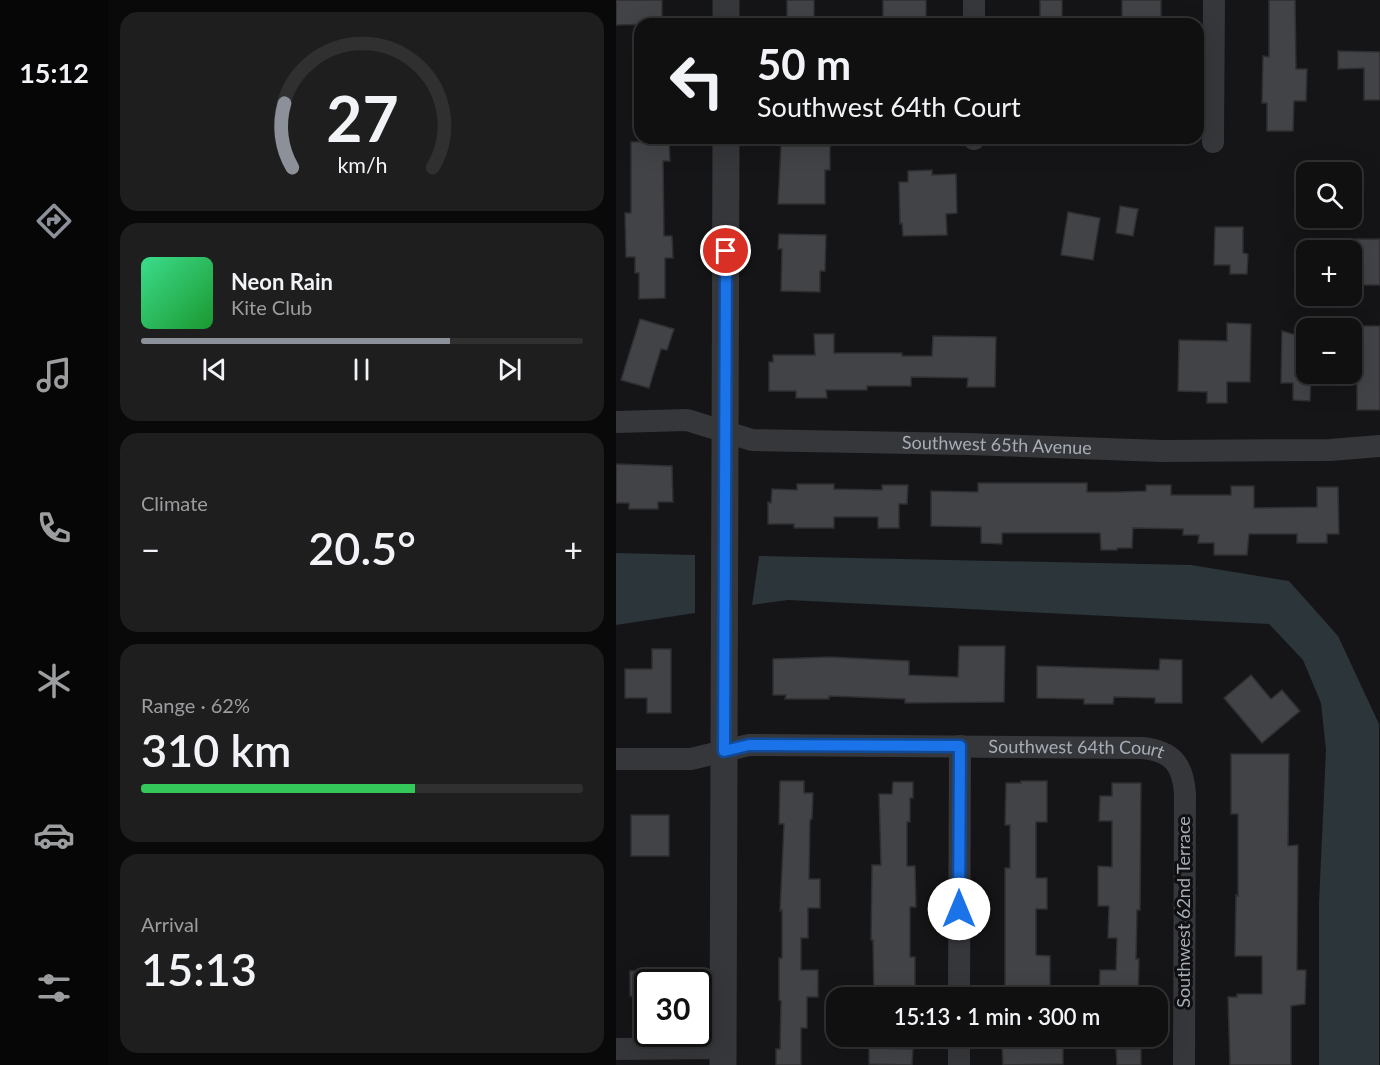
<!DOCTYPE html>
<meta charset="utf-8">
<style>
body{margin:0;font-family:Lato,sans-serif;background:#1e1e1f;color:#f1f3f6;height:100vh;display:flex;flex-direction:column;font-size:22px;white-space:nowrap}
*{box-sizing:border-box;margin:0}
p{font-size:20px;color:#9c9d9f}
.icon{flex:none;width:33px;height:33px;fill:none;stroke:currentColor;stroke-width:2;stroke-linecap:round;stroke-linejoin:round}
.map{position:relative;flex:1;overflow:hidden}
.details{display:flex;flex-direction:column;gap:12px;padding:12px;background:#090909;width:508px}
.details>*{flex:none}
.hud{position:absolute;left:18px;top:18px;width:570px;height:126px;border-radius:18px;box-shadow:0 6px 24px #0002,0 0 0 2px #303031;background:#101011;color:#f1f3f6;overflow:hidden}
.fabs{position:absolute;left:680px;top:162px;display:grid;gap:12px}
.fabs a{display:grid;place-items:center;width:66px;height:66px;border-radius:12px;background:#101011;box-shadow:0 6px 24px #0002,0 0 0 2px #303031;font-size:30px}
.speed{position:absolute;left:18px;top:969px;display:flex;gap:12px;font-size:30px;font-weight:700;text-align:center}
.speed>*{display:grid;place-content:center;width:78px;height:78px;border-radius:50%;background:#101011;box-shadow:0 6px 24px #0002,0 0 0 2px #303031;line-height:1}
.speed .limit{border:3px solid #111;border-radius:9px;background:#fff;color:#111}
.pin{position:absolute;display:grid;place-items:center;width:51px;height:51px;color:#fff;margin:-26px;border:3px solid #fff;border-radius:50%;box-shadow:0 2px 6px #0007}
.me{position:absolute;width:66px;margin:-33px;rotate:0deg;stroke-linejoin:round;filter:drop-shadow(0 0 4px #0008)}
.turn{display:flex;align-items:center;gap:21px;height:126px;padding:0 24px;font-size:27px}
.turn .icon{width:78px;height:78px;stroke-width:2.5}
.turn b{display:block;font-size:42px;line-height:51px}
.big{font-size:45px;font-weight:600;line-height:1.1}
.details .card{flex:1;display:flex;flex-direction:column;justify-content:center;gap:9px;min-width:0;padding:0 21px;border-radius:18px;background:#1e1e1f}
.details .dial{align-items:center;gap:0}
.dial svg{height:156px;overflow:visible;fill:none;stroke:#303031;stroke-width:7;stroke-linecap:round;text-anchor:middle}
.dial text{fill:#f1f3f6;stroke:none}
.song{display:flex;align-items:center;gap:18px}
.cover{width:72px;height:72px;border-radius:9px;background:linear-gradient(135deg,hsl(150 70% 55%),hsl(130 70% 35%))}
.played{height:6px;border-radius:3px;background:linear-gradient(90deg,#8c9099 70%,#303031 70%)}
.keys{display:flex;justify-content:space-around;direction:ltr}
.heat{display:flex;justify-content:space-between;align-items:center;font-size:33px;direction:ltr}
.charge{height:9px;border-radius:4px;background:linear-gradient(90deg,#34c759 62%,#303031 0)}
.trip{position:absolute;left:210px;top:987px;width:342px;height:60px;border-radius:18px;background:#101011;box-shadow:0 6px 24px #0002,0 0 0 2px #303031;font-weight:600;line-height:60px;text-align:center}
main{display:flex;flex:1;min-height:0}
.menu{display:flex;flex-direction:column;width:108px;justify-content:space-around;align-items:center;background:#060607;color:#9c9d9f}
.menu .icon{width:42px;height:42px}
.menu .on{color:#8c9099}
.menu b{font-size:27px;color:#f1f3f6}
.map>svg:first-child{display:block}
.water{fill:#2b353a}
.building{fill:#414347;stroke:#2f2f32;stroke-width:1.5}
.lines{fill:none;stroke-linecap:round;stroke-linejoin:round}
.minor{stroke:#36373b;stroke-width:22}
.tertiary{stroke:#36373b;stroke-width:27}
.route-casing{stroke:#114b97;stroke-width:15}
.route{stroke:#1a73e8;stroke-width:10}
.labels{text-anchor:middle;stroke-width:6;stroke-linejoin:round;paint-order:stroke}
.street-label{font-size:18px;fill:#a7adb6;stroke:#101012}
</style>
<main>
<nav class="menu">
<b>15:12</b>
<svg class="icon on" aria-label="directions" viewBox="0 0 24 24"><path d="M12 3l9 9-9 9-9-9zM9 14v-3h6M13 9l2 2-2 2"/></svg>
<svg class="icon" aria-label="music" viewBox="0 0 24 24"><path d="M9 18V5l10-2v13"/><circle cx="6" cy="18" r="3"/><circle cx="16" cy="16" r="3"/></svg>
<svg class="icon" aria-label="phone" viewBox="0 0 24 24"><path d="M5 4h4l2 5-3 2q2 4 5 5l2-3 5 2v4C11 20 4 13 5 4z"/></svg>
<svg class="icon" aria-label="climate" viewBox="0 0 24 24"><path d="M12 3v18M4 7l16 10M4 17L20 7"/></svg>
<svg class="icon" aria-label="car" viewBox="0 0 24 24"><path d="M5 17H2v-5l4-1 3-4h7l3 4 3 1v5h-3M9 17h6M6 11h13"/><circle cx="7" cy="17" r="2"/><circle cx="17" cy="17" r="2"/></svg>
<svg class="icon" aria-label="filters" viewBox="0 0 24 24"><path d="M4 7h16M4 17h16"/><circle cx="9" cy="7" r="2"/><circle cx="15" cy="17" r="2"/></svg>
</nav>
<section class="details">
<div class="card dial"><svg viewBox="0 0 100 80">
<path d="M14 69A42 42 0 1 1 86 69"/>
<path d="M14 69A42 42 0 0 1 10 36" stroke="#8c9099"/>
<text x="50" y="56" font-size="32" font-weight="700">27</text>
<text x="50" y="72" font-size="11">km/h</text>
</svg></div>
<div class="card">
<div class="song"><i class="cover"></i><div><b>Neon Rain</b><p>Kite Club</p></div></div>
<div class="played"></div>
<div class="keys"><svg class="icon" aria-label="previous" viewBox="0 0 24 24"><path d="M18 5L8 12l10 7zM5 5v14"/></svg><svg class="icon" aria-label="pause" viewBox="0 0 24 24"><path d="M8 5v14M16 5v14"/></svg><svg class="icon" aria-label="next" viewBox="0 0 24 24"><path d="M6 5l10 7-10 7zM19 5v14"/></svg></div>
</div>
<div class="card"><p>Climate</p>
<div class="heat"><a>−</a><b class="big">20.5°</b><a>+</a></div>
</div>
<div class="card"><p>Range · 62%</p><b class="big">310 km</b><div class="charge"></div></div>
<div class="card"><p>Arrival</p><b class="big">15:13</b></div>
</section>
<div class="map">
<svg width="764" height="1065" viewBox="0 0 764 1065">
<rect width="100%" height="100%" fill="#151517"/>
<g class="water">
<path d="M0 553 79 555V613L0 625Z"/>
<path d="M143 556 575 565 673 581 722 636 763 724V1065H703V903L710 750 705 703 687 660 653 624 172 600 136 605Z"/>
</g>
<g class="building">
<path d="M0 0H46V24L0 25Z"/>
<rect x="171" y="0" width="27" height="24"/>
<rect x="267" y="0" width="43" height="24"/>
<rect x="424" y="0" width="22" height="24"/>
<rect x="506" y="0" width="39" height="24"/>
<path d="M653 0H679L680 69H691L690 101H678L677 131H651V103H646L647 56 653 57Z"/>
<path d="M722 51 764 52V100H748V68L722 69Z"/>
<path d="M53 141 54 161H47L48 236H56L57 258H49V298L23 299V273H19V257H10L9 213H15V142Z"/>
<path d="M165 146H214V170H209V204H162Z"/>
<path d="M316 170V175L340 174 341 213 330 214 331 235 287 236 286 223 284 224 283 182H292V171Z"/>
<path d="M504 206 522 209 517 236 500 233Z"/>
<path d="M452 212 484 218 477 260 445 255Z"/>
<path d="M599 227H627V253L632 254 631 274H614V265H598Z"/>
<path d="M163 234 210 235 209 271H204V292L165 291 166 249H162Z"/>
<path d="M740 239H764V285H739Z"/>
<path d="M24 319 58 329 51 350 45 349 33 388 5 380Z"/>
<path d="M611 323 635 324 634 382H611V403H591V392L562 391 563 340 611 341Z"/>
<path d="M737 326H764V410H741V358H737Z"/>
<path d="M666 331 676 334H690V374H695L694 401 677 400V383H665Z"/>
<path d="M198 334H218V353H286V356H316L317 336 380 337 379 387H351L352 378 295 377V386H251V390H210L211 398H180V391H153V362H157V355H199Z"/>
<path d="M0 464 56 466 57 502H42V509H13V503H0Z"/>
<path d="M362 483H471V492H502L530 491V485H555V495H615V486H638V508L701 507V487H722L723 534H711V543H681V534H633L631 555H598V543H582L583 535H567V529L517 528 516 548H501V550H485L484 533H386V544L365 543V527L315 526V491L362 492Z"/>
<path d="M181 484H218V489L266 490V485H292L291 504H283V528H262V517H218V528H178V524H152V502L155 503 156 489 181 490Z"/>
<path d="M343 646H389L388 702 289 703V699L213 696V699H169L170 695H157V659L214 657 293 661V675L342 677Z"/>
<path d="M36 649H55V713H31V698H9V669H36Z"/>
<path d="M544 659 566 660V703H539V698L498 697 497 704H468V699L421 698V666L543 670Z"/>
<path d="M635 675 655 699 666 690 684 711 646 743 608 698Z"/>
<path d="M615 754H673L672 846 682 845 681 970H690L689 1004 675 1006V1065H614L612 997H621V994H646V956H619L620 895 622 896V814H615Z"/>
<path d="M164 781H188V793H197L196 819 194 820 193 879H204V908H192V938H185V970H202V997H191V1028H185V1065H160V1049H164L165 1001 163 1000V958H166V910L164 911 168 824H163Z"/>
<path d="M405 781H431V822H420V878H431V909H420V955L434 956V998H389V868H394V825H389L390 783H405Z"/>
<path d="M277 782H297V798H294V822H291V866H299L300 907H294V957H299V998L258 997 257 940H255L256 865H265L263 794H276Z"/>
<path d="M496 783H525L524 910H521L520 959H523L522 998H483L484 970H500L501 938H492L493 906H482V866L496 867V821H483L484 796H496Z"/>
<rect x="15" y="815" width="38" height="41"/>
<rect x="14" y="971" width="18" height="25"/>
<path d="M253 1048 297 1049 296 1065 253 1064Z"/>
<path d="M386 1048H447V1064L387 1065Z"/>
<path d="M500 1049H525V1065H501Z"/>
</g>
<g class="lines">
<g class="minor">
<path d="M358 24V0"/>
<path d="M358 139V138"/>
<path d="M597 142 598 0"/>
<path id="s1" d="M0 422 71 420 136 440 352 444 546 451 714 450 764 446"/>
<path id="s2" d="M0 759H75L133 745 526 748C556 751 567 764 569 794L568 1065"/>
<path d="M343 998 344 746"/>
<path d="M0 1049 107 1048"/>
<path d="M343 1065V1036"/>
</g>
<g class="tertiary">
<path d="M110 24V0"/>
<path d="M107 1065 110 138"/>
</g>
</g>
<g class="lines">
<g class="route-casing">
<path id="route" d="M110 251 108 751 133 745 344 746 343 909"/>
</g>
<use href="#route" class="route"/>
</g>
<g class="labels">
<g class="street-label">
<text dy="6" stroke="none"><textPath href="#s1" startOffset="384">Southwest 65th Avenue</textPath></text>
<text dy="6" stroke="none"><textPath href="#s2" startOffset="462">Southwest 64th Court</textPath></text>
<text transform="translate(568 912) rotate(-90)" y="6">Southwest 62nd Terrace</text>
</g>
</g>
</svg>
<div class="fabs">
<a><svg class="icon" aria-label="search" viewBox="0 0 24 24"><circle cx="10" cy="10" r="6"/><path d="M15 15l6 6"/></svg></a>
<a>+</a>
<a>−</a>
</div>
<div class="speed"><div class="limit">30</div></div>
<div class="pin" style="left:110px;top:251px;background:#d93025"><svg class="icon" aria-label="arrive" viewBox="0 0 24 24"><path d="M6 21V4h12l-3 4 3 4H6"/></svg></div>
<svg class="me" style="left:343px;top:909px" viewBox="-20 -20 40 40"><circle r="19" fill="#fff"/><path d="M0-13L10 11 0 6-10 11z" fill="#1a73e8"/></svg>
<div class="trip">15:13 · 1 min · 300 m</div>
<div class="hud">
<div class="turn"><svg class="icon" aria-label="left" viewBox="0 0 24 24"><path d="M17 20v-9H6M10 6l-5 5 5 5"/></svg><div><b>50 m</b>Southwest 64th Court</div></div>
</div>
</div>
</main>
